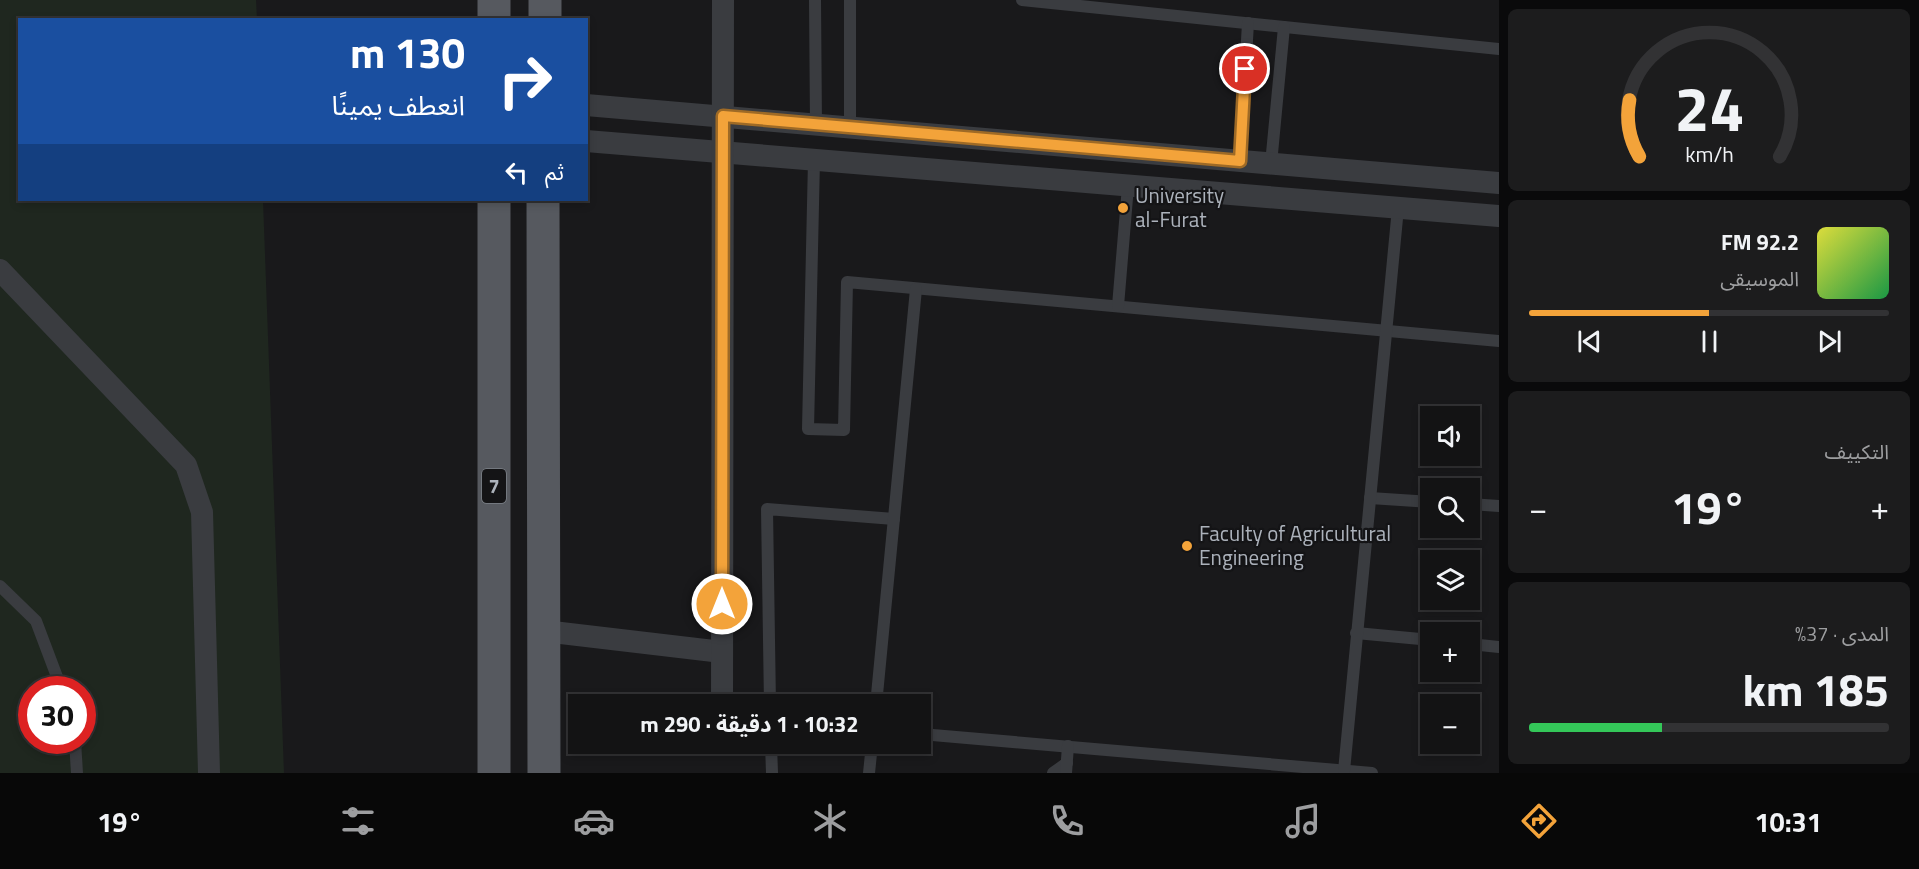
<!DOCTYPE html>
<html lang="ar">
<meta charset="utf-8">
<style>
body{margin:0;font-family:"Titillium Web","Noto Sans Arabic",sans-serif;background:#1c1c1d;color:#f1f3f6;direction:rtl;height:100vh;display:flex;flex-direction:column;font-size:22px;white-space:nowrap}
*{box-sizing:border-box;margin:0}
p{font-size:20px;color:#9d9ea0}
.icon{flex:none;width:33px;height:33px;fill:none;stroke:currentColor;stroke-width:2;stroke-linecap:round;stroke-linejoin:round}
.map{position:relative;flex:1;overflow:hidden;direction:ltr}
.drawer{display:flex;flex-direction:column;gap:9px;padding:9px;background:#0a0a0b;width:420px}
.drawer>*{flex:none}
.hud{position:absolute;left:18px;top:18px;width:570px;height:183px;border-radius:0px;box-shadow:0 3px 9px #0003,0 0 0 2px #323234;direction:rtl;background:#1a4fa0;color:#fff;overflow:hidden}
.fabs{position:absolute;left:1420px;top:406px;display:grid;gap:12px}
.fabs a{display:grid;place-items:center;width:60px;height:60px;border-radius:0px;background:#131314;box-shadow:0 3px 9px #0003,0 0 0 2px #323234;font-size:30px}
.speed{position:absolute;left:18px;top:676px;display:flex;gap:12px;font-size:30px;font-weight:700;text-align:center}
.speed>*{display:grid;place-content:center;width:78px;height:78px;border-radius:50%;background:#131314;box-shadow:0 3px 9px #0003,0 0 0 2px #323234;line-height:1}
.speed .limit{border:9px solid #d22;background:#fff;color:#111}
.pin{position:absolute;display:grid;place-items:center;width:51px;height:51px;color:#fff;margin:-26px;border:3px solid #fff;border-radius:50%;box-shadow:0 2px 6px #0007}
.me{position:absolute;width:66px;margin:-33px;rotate:0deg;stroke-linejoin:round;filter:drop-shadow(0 0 4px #0008)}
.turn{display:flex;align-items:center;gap:21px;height:126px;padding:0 24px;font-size:27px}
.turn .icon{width:78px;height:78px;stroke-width:2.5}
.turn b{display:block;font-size:42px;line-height:51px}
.then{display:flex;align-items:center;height:57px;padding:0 24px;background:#0003;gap:12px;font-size:22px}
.big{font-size:45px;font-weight:700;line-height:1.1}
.drawer .widget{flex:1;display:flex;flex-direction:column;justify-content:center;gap:9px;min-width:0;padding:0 21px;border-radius:9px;background:#1c1c1d}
.drawer .dial{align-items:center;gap:0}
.dial svg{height:156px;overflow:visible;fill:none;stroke:#323234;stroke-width:7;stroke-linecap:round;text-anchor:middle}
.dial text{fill:#f1f3f6;stroke:none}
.song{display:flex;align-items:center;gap:18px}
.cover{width:72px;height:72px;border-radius:9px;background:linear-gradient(135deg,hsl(60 70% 55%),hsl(140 70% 35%))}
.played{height:6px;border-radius:3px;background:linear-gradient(90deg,#f3a33a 50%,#323234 50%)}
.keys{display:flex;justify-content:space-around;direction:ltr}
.heat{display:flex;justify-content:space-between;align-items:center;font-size:33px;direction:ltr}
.charge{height:9px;border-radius:4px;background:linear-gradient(90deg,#34c759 37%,#323234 0)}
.trip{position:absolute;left:568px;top:694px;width:363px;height:60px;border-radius:0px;background:#131314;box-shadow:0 3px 9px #0003,0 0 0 2px #323234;font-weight:700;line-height:60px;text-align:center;direction:rtl}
.tab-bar{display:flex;height:96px;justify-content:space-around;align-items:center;background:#080808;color:#9d9ea0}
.tab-bar .icon{width:42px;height:42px}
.tab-bar .on{color:#f3a33a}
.tab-bar b{font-size:27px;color:#f1f3f6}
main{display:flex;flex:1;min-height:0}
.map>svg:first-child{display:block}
.green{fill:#1f271f;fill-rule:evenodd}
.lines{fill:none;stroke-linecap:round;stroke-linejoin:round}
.service{stroke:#3a3c40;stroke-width:12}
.minor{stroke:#3a3c40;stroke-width:22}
.primary{stroke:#56595f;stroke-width:33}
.route-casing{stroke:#9e6a26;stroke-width:15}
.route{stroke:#f3a33a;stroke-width:10}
.poi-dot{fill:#f3a33a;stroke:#141416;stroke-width:2}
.labels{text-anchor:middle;stroke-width:4.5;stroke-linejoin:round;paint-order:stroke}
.shield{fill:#141416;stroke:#7e838a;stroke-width:1.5}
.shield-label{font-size:20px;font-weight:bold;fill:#acb2bb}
.poi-label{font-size:21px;fill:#acb2bb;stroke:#141416;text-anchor:start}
</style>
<main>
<section class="drawer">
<div class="widget dial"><svg viewBox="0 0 100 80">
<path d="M14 69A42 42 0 1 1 86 69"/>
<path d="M14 69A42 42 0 0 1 9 40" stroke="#f3a33a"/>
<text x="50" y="56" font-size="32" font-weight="700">24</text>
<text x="50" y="72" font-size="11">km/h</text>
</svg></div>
<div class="widget">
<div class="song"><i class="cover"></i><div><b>92.2 FM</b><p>الموسيقى</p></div></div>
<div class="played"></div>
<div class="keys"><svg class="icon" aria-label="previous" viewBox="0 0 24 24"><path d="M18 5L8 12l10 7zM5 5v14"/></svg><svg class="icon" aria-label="pause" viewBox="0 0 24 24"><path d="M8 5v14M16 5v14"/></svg><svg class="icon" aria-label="next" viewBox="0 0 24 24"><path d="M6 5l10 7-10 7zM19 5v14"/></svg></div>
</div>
<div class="widget"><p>التكييف</p>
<div class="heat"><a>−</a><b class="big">19°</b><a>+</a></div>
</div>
<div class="widget"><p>المدى · 37%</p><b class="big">185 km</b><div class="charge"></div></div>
</section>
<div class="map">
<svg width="1499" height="773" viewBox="0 0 1499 773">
<rect width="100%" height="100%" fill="#19191b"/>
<path class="green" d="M0 0H256L257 19 20 20V200H263L284 773H0ZM32 690H82V741H32Z"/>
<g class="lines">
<g class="service">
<path d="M815 0 816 125"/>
<path d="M1022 0 1499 49"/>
<path d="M850 128V0"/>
<path d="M814 160 808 429 844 430 847 282 1499 341"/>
<path d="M1240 161 1248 23"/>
<path d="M1271 164 1284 27"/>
<path d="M1118 306 1128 186"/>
<path d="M1370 498 1431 502"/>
<path d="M1470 504 1499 506"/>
<path d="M0 586 36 621 62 690"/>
<path d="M1356 633 1431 640"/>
<path d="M1470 644 1499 647"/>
<path d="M770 705 767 509 894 519"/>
<path d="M876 705 916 289"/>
<path d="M921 734 1372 773"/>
<path d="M75 741 77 773"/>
<path d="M771 744 772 773"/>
<path d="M1344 771 1398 208"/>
<path d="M869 773 872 744"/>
<path d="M1053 773 1067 763"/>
<path d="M1066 773 1068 746"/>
</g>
<g class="minor">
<path d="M586 105 1499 183"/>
<path d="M586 141 1499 216"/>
<path d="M0 270 186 465 202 512 209 773"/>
<path d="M544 631 722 652"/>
<path d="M722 705 723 0"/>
</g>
<g class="primary">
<path d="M494 0V20"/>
<path d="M545 0V20"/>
<path d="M494 200V773"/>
<path d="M543 200 544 773"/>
</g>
</g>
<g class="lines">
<g class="route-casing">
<path id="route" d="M722 604 723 116 1240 161 1245 69"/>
</g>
<use href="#route" class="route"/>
</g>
<g class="poi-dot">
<circle cx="1123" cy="208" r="6"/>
<circle cx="1187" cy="546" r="6"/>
</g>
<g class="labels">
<rect class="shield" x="482" y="469" width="24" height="34" rx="4.5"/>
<g class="shield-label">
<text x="494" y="493">7</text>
</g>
<g class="poi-label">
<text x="1135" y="203">University<tspan x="1135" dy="24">al-Furat</tspan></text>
<text x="1199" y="541">Faculty of Agricultural<tspan x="1199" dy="24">Engineering</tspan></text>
</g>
</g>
</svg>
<div class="fabs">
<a><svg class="icon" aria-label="sound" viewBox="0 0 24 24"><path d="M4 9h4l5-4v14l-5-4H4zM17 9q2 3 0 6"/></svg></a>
<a><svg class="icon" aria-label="search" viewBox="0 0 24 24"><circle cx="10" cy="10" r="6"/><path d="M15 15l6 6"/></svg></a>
<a><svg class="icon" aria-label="layers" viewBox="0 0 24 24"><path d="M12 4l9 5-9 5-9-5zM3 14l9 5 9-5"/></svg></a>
<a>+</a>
<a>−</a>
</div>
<div class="speed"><div class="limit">30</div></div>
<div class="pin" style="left:1245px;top:69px;background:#d93025"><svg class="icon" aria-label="arrive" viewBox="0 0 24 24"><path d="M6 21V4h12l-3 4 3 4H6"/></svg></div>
<svg class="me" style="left:722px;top:604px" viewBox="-20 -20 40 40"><circle r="17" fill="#f3a33a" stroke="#fff" stroke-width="3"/><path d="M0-11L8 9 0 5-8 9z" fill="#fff"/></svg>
<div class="trip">10:32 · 1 دقيقة · 290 m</div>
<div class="hud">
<div class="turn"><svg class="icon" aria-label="right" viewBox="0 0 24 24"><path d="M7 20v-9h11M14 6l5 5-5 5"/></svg><div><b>130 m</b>انعطف يمينًا</div></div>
<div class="then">ثم<svg class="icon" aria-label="left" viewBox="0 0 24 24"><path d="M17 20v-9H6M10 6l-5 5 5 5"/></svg></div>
</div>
</div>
</main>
<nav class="tab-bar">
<b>10:31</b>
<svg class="icon on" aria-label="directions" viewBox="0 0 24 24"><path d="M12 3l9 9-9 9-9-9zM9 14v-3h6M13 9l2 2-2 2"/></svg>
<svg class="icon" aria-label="music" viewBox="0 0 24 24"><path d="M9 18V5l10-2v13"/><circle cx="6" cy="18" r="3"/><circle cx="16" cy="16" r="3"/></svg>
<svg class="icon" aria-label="phone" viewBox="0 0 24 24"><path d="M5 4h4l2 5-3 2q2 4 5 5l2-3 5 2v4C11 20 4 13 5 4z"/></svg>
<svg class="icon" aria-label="climate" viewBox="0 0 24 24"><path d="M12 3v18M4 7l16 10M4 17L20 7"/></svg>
<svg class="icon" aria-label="car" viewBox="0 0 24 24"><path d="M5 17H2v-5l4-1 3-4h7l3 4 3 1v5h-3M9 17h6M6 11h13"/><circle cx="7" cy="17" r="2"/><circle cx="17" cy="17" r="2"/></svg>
<svg class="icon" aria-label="filters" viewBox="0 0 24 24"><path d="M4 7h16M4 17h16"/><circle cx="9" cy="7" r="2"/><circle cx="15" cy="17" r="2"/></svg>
<b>19°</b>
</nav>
